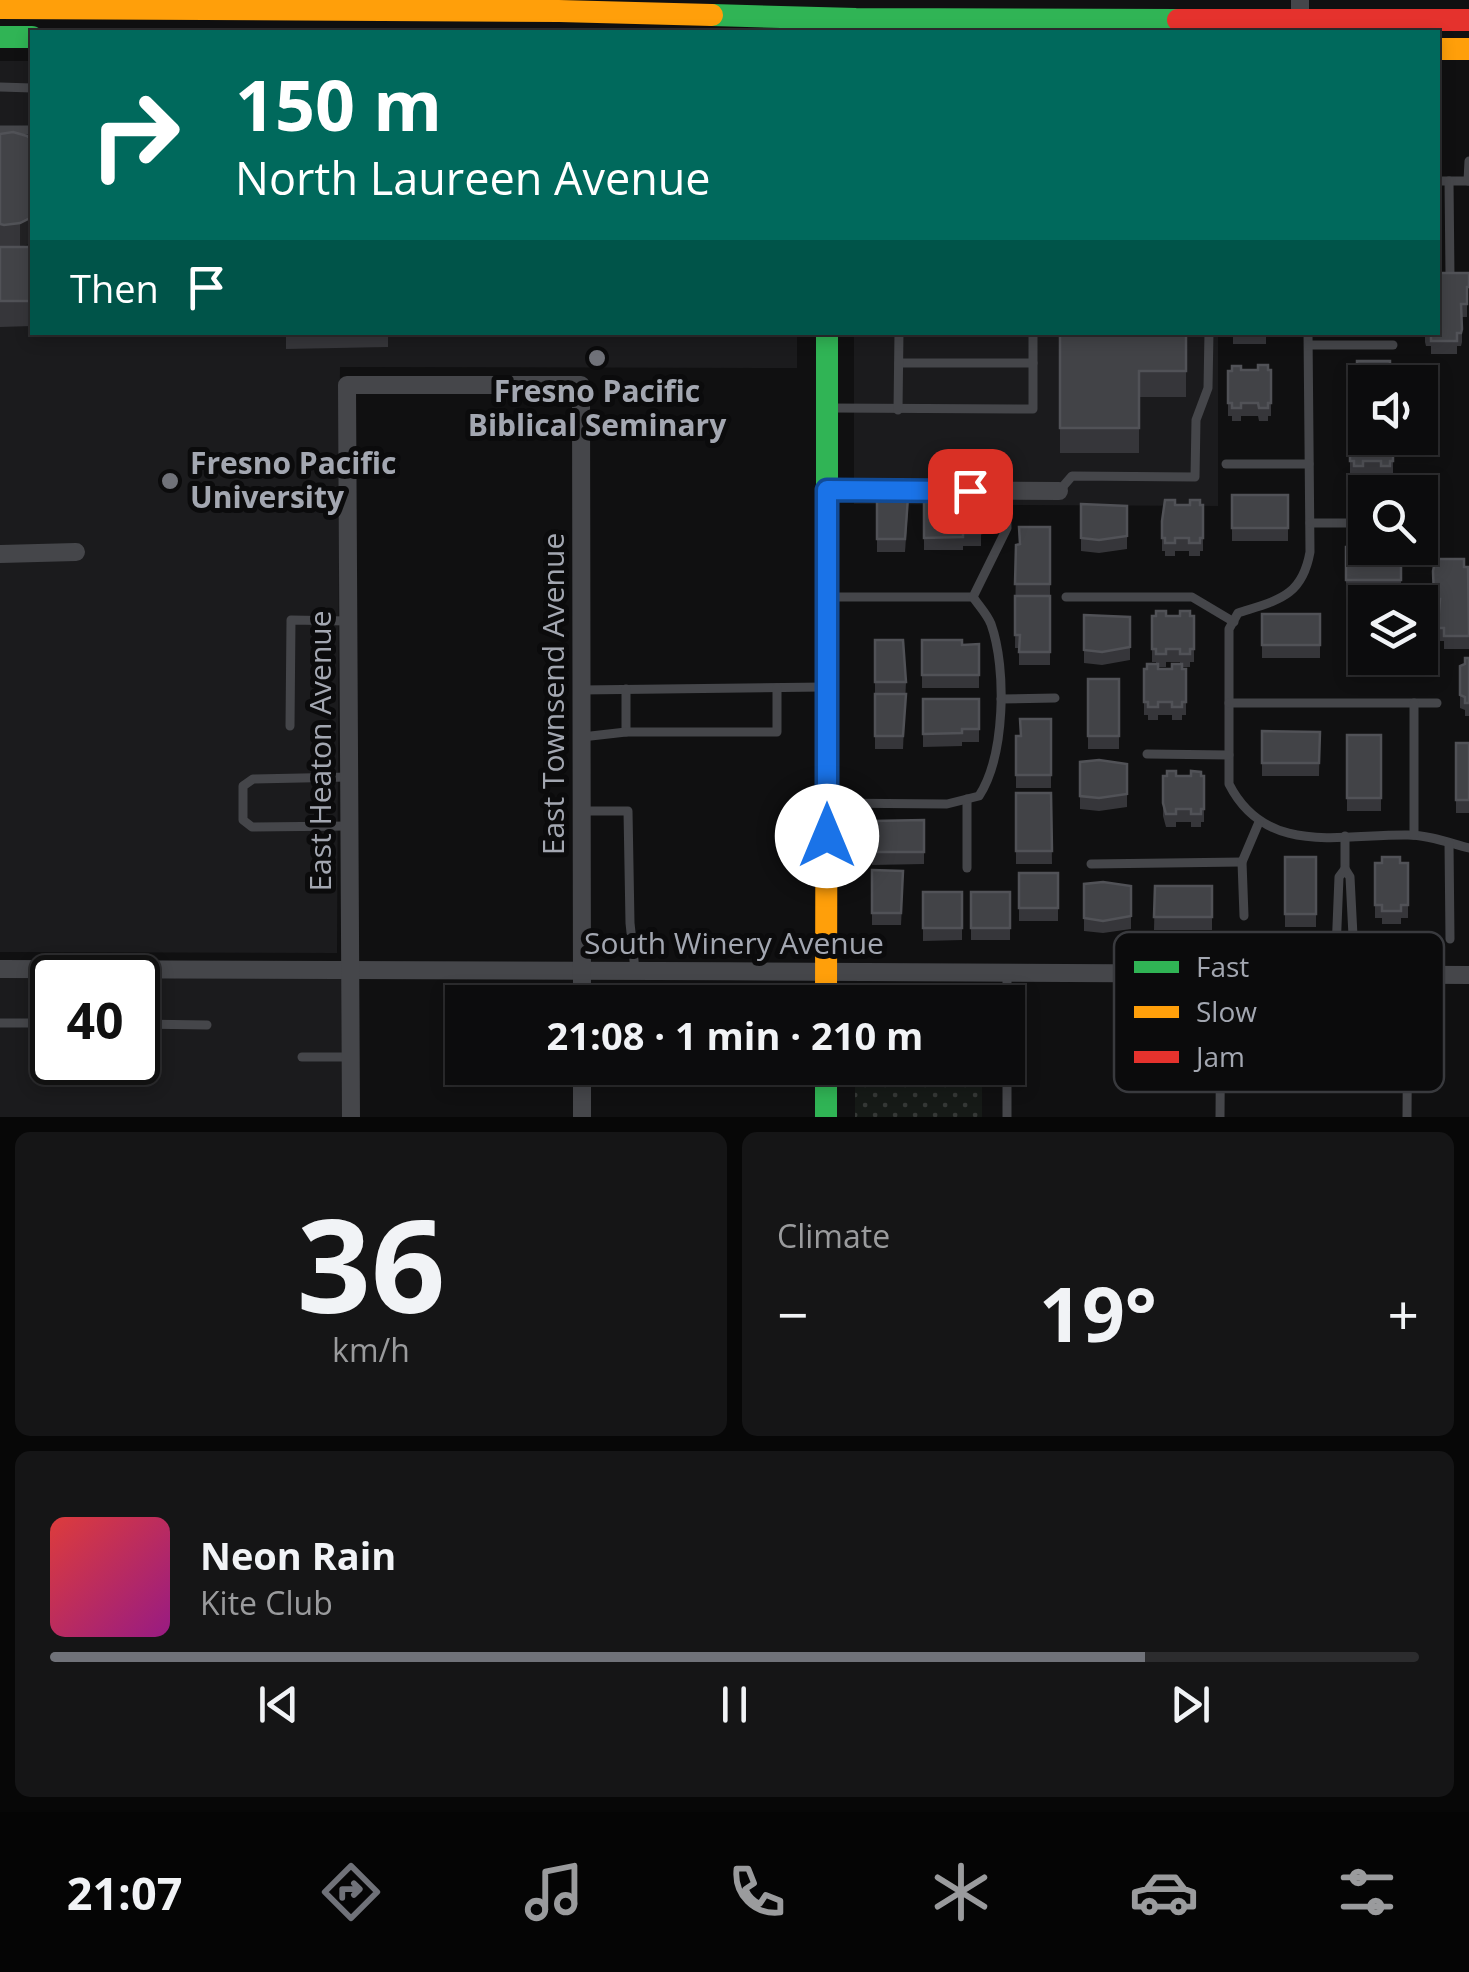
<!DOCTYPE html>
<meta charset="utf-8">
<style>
body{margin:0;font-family:"Open Sans",sans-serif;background:#151516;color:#f1f3f6;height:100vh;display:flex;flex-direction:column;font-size:38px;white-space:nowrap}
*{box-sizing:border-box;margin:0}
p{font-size:32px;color:#9a9b9d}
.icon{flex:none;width:55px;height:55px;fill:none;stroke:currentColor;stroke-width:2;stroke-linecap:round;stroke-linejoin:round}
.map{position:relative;height:1117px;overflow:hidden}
.drawer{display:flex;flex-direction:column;gap:15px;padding:15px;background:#070707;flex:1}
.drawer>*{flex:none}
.top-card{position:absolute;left:30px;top:30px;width:1410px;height:305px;border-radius:0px;box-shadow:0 5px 15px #0003,0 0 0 2px #2c2c2e;background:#00695c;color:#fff;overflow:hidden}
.tools{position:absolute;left:1348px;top:365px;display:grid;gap:20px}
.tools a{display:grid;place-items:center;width:90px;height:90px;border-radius:0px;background:#0c0c0d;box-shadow:0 5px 15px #0003,0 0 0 2px #2c2c2e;font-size:50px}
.speed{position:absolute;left:30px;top:955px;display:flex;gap:20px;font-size:50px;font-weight:700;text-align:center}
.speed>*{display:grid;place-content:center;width:130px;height:130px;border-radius:50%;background:#0c0c0d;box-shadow:0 5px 15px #0003,0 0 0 2px #2c2c2e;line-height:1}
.speed .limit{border:5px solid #111;border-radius:15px;background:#fff;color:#111}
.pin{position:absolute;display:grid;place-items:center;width:85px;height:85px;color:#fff;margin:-42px;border-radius:20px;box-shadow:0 5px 15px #0006}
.me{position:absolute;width:110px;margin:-55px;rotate:0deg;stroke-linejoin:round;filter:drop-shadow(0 0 8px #0008)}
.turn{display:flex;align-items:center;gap:35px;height:210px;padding:0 40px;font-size:45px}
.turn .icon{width:130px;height:130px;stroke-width:2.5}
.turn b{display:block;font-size:70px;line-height:85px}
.then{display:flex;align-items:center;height:95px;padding:0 40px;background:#0003;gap:20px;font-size:38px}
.big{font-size:75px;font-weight:700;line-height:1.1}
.drawer .tile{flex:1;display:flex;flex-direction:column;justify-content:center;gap:15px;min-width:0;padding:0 35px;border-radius:15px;background:#151516}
.drawer .dial{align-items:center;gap:0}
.dial b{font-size:130px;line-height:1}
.song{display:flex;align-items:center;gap:30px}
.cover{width:120px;height:120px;border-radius:15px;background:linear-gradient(135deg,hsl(0 70% 55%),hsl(310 70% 35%))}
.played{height:10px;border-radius:5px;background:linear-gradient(90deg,#707279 80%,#2c2c2e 80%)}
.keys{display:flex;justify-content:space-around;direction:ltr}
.heat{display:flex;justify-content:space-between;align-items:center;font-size:55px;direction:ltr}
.drawer .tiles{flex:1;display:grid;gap:15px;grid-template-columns:1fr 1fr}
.tile:last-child{grid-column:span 2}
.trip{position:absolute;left:445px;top:985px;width:580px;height:100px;border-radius:0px;background:#0c0c0d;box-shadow:0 5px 15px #0003,0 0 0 2px #2c2c2e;font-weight:700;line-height:100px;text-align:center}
.dock{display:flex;height:160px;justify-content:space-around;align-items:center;background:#050505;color:#9a9b9d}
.dock .icon{width:70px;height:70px}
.dock .active{color:#707279}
.dock b{font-size:45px;color:#f1f3f6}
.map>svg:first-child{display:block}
.built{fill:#1b1b1d;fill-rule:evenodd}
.grass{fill:url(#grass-dots)}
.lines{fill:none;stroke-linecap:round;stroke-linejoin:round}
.lane{stroke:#45464a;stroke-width:9}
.street{stroke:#45464a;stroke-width:18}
.fast{stroke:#30b455;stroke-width:22}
.slow{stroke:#ff9f0a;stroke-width:22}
.jam{stroke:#e5322d;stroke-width:22}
.wall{fill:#36363a;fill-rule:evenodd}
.shaded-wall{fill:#222224}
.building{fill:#424347;stroke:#515257;stroke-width:2.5}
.route-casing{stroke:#114b97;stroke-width:25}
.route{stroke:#1a73e8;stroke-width:18}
.poi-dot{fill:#707279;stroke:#0b0b0c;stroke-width:4}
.labels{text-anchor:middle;stroke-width:10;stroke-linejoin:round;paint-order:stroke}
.poi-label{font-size:30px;font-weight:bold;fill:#a3a7b1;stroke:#0b0b0c}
.street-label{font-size:30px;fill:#a3a7b1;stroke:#0b0b0c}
.key{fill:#0b0b0c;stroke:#393a3e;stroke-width:2.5}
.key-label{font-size:28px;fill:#a3a7b1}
</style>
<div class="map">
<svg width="1469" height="1117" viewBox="0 0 1469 1117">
<defs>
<pattern id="grass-dots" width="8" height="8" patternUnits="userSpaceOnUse" patternTransform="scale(2.5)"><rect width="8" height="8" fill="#161a17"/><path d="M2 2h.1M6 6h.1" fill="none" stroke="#353836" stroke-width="1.8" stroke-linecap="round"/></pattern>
</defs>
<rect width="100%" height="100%" fill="#101011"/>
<g class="built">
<path d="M0 61H32V332L797 333V368L340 367 337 953 0 952Z"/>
<path d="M854 333H1218V506L854 504Z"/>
<path d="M0 973 352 975 351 1117H0ZM52 978H138V1062H52Z"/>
</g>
<rect class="grass" x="855" y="1068" width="127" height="49"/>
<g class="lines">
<g class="lane">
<path d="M0 87 32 88"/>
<path d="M0 130H32"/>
<path d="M1438 181H1469"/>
<path d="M1449 181 1450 276"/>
<path d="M1468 181 1469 161"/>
<path d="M1308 332 1310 552C1302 597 1278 600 1238 613L1229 629V784C1266 857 1341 834 1408 835 1428 835 1450 843 1469 848"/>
<path d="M1309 345H1393"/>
<path d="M899 363H1033"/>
<path d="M830 408 1033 409V332"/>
<path d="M898 410 899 332"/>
<path d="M1226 464H1309"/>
<path d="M1059 491 1072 476 1195 477 1196 420 1208 388 1209 332"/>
<path d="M1310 523H1365"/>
<path d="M830 597H973L1007 528 1006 491"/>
<path d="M1066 597H1192L1234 622"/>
<path d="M581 690 824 687"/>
<path d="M1001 699 1055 698"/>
<path d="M1229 703H1437"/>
<path d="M1414 703V835"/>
<path d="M290 726 291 620 348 621"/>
<path d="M626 732V689"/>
<path d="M582 737 626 732H777V688"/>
<path d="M1147 754 1229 755"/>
<path d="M349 777 253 779 243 786V820L252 827 349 826"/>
<path d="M967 799V868"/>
<path d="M827 803 947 804 979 796C1005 756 1007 669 991 624 987 614 979 606 973 597"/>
<path d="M583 811H628L630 923 635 970"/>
<path d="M1449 843 1450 939"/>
<path d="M1091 864 1242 862"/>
<path d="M1345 869V836"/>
<path d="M1244 916 1242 862 1259 822"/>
<path d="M1007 972V1002"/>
<path d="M1335 975 1339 877 1345 869 1350 877 1355 975"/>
<path d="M0 1023H52"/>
<path d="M138 1024 207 1025"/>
<path d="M302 1057H350"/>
<path d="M1007 1117V1068"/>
<path d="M1220 1117 1221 974"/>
<path d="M1407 1117 1408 975"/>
</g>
<g class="street">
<path d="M1300 0V32"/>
<path d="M827 490 1059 491"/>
<path d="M0 554 76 552"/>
<path d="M0 969C490 967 979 975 1469 975"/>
<path d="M582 1068V1117"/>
<path d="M351 1117 347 385H581L582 1002"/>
</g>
<g class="fast">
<path d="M712 15 856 19 1178 20"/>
<path d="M0 37H32"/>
<path d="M827 585V332"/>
<path d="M826 1068V1117"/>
</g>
<g class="slow">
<path d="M0 8 559 11 712 15"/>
<path d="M1438 49H1469"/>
<path d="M826 1002 827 585"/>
</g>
<path class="jam" d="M1178 20H1469"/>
</g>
<g class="wall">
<rect x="1438" y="118" width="2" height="25"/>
<path d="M0 134 27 136 22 247H32V326L0 327Z"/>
<path d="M1438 273 1467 300V317H1462V342L1461 346H1457V354H1431V346H1426L1425 342V332H1438Z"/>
<rect x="78" y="332" width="29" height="5"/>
<path d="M286 332H388V347L286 349Z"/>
<path d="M1060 332H1186V397H1139V453H1060Z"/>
<rect x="1233" y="332" width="33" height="12"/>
<path d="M1352 365H1395V382H1365V417H1357V414H1352V392H1357V387H1352Z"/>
<path d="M1271 370V416H1268V421H1259L1258 416H1241V421H1232V416H1228V371Z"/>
<path d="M1350 428H1363L1393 438V474H1390V479H1381V474H1363V479H1354V474H1350Z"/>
<rect x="1232" y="495" width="56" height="46"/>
<path d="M877 497 908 510 905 552H877Z"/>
<path d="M924 502H981V546H963V550H924Z"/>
<path d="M1081 504 1127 506V549L1099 553 1081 551Z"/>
<path d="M1175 505H1203V551H1200V556H1189V551H1175V556H1165V551H1162V521Z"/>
<path d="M1050 527V665H1019V648H1015L1016 545 1020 544Z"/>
<path d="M1346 547 1401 548V592H1346Z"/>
<path d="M1438 566 1464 567 1469 568V649H1444V641H1439V612H1434L1433 584Z"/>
<path d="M1350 613H1365V658H1413V666H1381L1379 660H1350Z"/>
<rect x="1262" y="614" width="58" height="44"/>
<path d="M1084 615 1130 617V660L1102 665 1084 663Z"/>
<path d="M1152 616H1194V662H1190V667H1182V669H1186V715H1182V720H1172V715H1158V720H1148V715H1144V669H1147L1156 664V662H1152ZM1166 662H1180V664L1172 669H1158V667H1166Z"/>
<path d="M875 640 906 682 903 749H875Z"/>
<path d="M922 640 962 645 979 644V688H922Z"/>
<path d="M1469 658V716H1465V710L1460 708V666L1465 664Z"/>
<rect x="1088" y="679" width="31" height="70"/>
<path d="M923 699H979V742H962V746L923 747Z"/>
<path d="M1051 719V788H1016V736H1020Z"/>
<path d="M1262 731 1320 732 1319 776H1262Z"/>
<rect x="1347" y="735" width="34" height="76"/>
<rect x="1456" y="743" width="13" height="70"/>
<path d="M1080 762 1127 764V807L1099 811 1080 809Z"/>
<path d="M1163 776H1204V822H1201V827H1191V822H1176V827H1166L1163 816Z"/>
<path d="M1016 793H1051L1052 864H1016Z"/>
<path d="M924 820V864L872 865V821Z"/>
<rect x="1285" y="857" width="31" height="70"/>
<path d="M1375 863H1408V918H1401V924H1382V918H1375Z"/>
<path d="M872 870 903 884 901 925H872Z"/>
<rect x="1019" y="873" width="39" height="48"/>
<path d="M1084 884 1131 886V929L1103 933 1084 931Z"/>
<path d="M1155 886H1212V930H1154Z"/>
<path d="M923 892H962V940L923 941Z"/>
<rect x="971" y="892" width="39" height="48"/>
</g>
<path class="shaded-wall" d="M32 217V242L20 248V223Z"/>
<g class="building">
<rect x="1438" y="118" width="2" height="12"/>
<path d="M13 132 27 136 32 140V217L20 223 4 225 0 224V134Z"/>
<rect x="0" y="247" width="32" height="54"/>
<path d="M1438 273H1469V287H1467V304H1461L1462 329 1461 333H1457V341H1431V333L1426 332H1438Z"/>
<path d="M1060 332H1186V371H1139V428H1060Z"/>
<path d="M1357 361H1390V365H1395V374H1390V382H1365V404H1357V401H1352V392H1357V374H1352V365H1357Z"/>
<path d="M1258 365H1268V370H1271V403H1268V408H1259L1258 403H1241V408H1232V403H1228V371H1232V366H1241V370H1258Z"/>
<path d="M1354 423H1363L1365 438H1393V461H1390V466H1381V461H1363V466H1354V461H1350V428H1354Z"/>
<rect x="1232" y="495" width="56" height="33"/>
<path d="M877 497H908L905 539H877Z"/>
<path d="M1165 500H1175V505H1190V500H1200V505H1203V538H1200V543H1189V538H1175V543H1165V538H1162V521Z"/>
<path d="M924 502H981V533H963V537L924 538Z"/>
<path d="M1081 504 1127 506V536L1099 540 1081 538Z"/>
<path d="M1019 527H1050V584H1015L1016 545 1020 544Z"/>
<path d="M1346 547 1401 548V580H1346Z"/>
<path d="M1438 559H1464V567H1468L1469 636H1444V628H1439L1438 624 1440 599H1434L1433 571 1434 566H1438Z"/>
<path d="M1015 596H1050V652H1019L1020 635H1015Z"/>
<path d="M1156 611H1166V616H1180V611H1190V616H1194V649H1190V654H1180V649H1166V654H1156V649H1152V616H1156Z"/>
<rect x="1350" y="613" width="15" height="34"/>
<rect x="1262" y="614" width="58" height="31"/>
<path d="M1084 615 1130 617V647L1102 652 1084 650Z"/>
<path d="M875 640H903L906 682H875Z"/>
<path d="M922 640H962V645L979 644V675H922Z"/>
<path d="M1465 658H1469V703H1465V697L1460 695V666L1465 664Z"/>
<path d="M1147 664H1158V669H1172V664H1182V669H1186V702H1182V707H1172V702H1158V707H1148V702H1144V669H1147Z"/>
<rect x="1088" y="679" width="31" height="57"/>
<path d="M875 694H906L903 736H875Z"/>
<path d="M923 699H979V729H962V733L923 734Z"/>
<path d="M1020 719H1051V775H1016V736H1021Z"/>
<path d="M1262 731 1320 732 1319 763H1262Z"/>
<rect x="1347" y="735" width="34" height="63"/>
<rect x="1456" y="743" width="13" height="57"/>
<path d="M1099 760 1127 764V794L1099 798 1080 796V762Z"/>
<path d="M1167 771H1176V776H1191V771L1201 772V776H1204V809H1201V814H1191V809H1176V814H1166L1163 803V776H1167Z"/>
<path d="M1016 793H1051L1052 851H1016Z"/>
<path d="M924 820V852H872V821Z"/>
<rect x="1285" y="857" width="31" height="57"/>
<path d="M1382 857H1400V863H1408V905H1401V911H1382V905H1375V863H1382Z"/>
<path d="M872 870 903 871 901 913H872Z"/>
<rect x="1019" y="873" width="39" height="35"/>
<path d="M1103 882 1131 886V916L1103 921 1084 918V884Z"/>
<path d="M1155 886H1212V917H1154Z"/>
<rect x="923" y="892" width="39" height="36"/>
<rect x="971" y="892" width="39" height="36"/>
</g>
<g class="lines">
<g class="route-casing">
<path id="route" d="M827 836V490L970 491"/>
</g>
<use href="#route" class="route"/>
</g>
<g class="poi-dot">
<circle cx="597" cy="358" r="10"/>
<circle cx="170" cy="481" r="10"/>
</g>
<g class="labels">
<g class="poi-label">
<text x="597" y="402">Fresno Pacific<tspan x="597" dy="34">Biblical Seminary</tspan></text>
<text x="190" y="474" text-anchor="start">Fresno Pacific<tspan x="190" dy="34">University</tspan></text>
</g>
<g class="street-label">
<text transform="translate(554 694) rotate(-90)" y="10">East Townsend Avenue</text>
<text transform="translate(321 751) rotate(-90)" y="10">East Heaton Avenue</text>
<text x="734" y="954">South Winery Avenue</text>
</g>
</g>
<rect x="1114" y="932" width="330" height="160" rx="15" class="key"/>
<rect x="1134" y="961" width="45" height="12" fill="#30b455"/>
<rect x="1134" y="1006" width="45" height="12" fill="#ff9f0a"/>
<rect x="1134" y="1051" width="45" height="12" fill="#e5322d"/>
<g class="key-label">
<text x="1196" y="977">Fast</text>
<text x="1196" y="1022">Slow</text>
<text x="1196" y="1067">Jam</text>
</g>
</svg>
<div class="tools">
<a><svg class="icon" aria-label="sound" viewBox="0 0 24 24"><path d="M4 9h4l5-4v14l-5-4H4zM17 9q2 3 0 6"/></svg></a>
<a><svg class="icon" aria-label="search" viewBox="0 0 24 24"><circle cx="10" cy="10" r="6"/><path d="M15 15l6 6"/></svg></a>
<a><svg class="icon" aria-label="layers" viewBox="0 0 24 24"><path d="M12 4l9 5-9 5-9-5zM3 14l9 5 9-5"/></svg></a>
</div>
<div class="speed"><div class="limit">40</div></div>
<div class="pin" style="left:970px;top:491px;background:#d93025"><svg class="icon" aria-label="arrive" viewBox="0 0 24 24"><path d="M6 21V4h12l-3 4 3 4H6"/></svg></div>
<svg class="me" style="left:827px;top:836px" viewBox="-20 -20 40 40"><circle r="19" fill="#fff"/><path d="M0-13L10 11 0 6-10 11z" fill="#1a73e8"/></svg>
<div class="trip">21:08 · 1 min · 210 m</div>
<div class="top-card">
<div class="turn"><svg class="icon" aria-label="right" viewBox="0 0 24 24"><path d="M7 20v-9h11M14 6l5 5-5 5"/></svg><div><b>150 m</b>North Laureen Avenue</div></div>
<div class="then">Then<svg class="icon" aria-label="arrive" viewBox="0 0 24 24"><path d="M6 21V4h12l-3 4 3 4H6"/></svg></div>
</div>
</div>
<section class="drawer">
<div class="tiles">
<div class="tile dial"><b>36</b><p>km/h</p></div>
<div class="tile"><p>Climate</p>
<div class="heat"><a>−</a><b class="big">19°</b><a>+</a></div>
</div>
<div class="tile">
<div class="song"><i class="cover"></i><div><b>Neon Rain</b><p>Kite Club</p></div></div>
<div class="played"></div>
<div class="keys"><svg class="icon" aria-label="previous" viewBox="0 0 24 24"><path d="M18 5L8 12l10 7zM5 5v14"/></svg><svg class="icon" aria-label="pause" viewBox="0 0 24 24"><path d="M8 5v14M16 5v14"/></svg><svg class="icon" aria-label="next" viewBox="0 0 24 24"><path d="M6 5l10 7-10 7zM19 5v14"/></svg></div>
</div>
</div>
</section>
<nav class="dock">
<b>21:07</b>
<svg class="icon active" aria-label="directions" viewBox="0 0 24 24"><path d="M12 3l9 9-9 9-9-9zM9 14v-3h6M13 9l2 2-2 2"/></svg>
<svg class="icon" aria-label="music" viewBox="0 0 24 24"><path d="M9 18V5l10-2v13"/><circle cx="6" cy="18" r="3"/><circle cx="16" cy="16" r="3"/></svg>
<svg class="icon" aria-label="phone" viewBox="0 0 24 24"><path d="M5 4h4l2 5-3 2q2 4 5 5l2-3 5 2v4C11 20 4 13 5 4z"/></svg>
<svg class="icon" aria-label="climate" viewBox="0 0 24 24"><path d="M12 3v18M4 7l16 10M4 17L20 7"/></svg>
<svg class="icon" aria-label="car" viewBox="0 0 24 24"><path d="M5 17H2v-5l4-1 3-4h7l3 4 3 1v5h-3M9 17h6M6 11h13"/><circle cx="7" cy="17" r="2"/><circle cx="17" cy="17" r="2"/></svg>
<svg class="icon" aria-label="filters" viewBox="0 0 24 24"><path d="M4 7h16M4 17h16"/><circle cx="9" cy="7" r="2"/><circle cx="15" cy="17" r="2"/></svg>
</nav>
